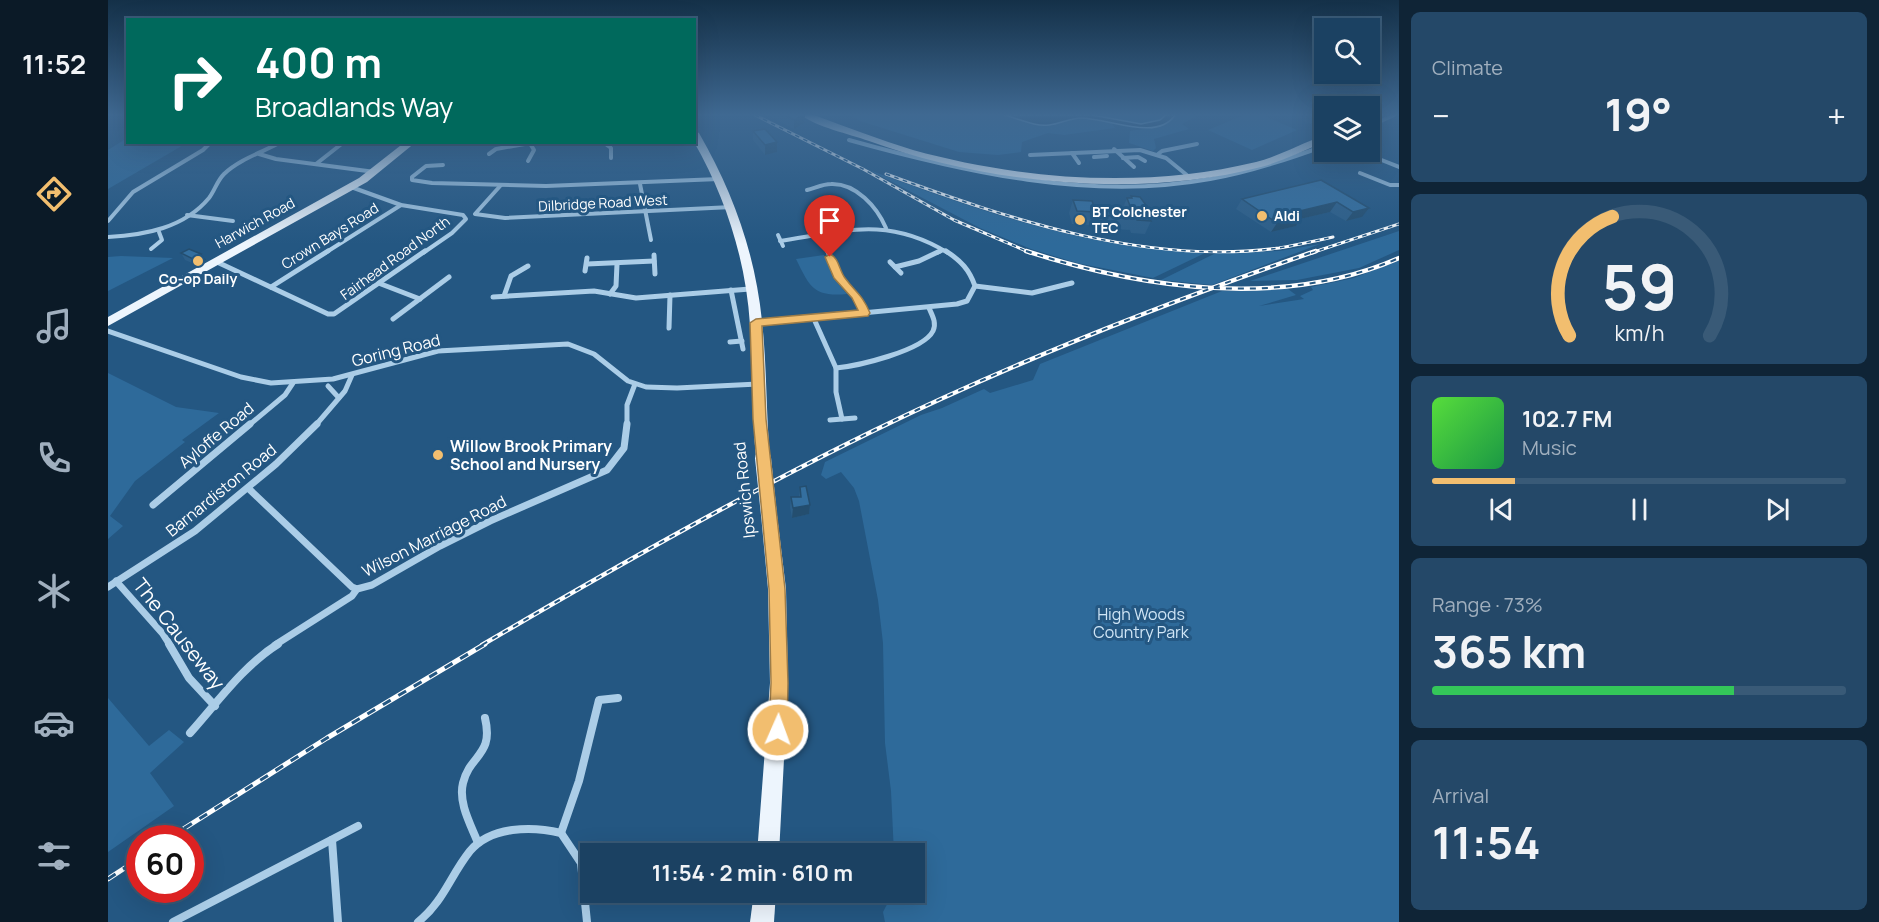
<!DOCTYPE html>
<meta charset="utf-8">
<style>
body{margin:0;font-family:Manrope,sans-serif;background:#244868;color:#f1f3f6;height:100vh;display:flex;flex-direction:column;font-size:22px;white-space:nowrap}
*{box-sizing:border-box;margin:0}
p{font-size:20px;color:#a0afbe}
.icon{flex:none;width:33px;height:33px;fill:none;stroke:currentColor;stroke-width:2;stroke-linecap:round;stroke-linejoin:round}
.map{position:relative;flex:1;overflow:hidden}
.details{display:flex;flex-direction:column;gap:12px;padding:12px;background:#0f2436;width:480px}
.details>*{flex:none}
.top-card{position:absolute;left:18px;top:18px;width:570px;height:126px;border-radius:0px;box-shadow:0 6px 24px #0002,0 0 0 2px #395a77;background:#00695c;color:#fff;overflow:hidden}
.fabs{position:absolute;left:1206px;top:18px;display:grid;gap:12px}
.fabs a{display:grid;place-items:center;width:66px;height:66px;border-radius:0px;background:#1b4162;box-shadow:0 6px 24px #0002,0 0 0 2px #395a77;font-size:30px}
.speed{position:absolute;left:18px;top:825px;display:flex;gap:12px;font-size:30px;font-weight:700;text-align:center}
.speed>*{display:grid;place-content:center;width:78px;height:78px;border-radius:50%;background:#1b4162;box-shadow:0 6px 24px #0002,0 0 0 2px #395a77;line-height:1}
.speed .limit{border:9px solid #d22;background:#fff;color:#111}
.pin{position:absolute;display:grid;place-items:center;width:51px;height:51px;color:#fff;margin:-62px -26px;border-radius:50% 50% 50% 0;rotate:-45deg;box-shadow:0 0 6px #0007}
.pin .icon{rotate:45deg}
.me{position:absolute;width:66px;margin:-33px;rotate:2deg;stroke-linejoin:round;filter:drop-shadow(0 0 4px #0008)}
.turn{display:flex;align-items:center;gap:21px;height:126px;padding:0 30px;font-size:27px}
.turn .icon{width:78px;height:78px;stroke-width:2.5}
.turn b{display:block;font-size:42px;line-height:51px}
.big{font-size:45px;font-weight:700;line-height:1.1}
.details .widget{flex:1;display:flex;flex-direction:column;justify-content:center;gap:9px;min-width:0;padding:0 21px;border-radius:9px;background:#244868}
.details .dial{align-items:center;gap:0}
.dial svg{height:156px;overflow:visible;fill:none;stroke:#395a77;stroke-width:7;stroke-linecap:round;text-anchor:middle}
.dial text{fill:#f1f3f6;stroke:none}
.song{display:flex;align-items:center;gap:18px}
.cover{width:72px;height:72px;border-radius:9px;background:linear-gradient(135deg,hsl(110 70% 55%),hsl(140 70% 35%))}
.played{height:6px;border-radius:3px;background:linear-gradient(90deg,#f2be6f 20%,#395a77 20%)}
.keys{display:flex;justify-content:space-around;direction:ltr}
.heat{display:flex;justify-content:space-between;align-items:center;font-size:33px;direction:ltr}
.charge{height:9px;border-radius:4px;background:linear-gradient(90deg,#34c759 73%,#395a77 0)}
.trip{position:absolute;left:472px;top:843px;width:345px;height:60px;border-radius:0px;background:#1b4162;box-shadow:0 6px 24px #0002,0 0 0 2px #395a77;font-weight:700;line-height:60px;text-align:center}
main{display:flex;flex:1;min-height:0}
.tabs{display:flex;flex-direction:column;width:108px;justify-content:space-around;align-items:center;background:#0b1a27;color:#a0afbe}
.tabs .icon{width:42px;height:42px}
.tabs .current{color:#f2be6f}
.tabs b{font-size:27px;color:#f1f3f6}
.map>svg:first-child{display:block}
.green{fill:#2e6a9a}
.water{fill:#194062;stroke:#a0c9e8;stroke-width:1.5}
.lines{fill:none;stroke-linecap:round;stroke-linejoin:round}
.street-far3{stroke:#abcde7;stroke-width:4}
.street-far2{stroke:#abcde7;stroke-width:5}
.street-far1{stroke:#abcde7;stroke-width:7}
.street{stroke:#abcde7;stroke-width:8}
.primary{fill:#edf5fd;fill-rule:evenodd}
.rail-far2-casing{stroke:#fff;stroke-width:3}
.rail-far1-casing{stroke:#fff;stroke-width:4.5}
.rail-casing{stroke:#fff;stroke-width:5}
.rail-far2{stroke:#245782;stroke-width:1.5;stroke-dasharray:4.5;stroke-linecap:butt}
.rail-far1{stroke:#245782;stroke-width:2;stroke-dasharray:6;stroke-linecap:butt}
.rail{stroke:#245782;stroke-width:3;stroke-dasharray:9;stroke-linecap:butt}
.primary-bridge{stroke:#edf5fd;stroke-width:16}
.wall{fill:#2d5f89}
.shaded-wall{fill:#244e6f}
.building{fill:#346f9f;stroke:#244e6f;stroke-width:1.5}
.route{fill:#f2be6f;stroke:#9d7c48;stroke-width:1.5}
.poi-dot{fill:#f2be6f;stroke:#245782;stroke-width:2}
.labels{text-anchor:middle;stroke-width:6;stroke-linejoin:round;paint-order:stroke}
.far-street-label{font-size:14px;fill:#fff;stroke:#245782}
.far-poi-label{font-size:14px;font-weight:bold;fill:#fff;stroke:#245782;text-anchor:start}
.street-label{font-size:16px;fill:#fff;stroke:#245782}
.poi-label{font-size:16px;font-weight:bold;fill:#fff;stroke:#245782;text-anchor:start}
.park-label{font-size:16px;fill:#cfe5f6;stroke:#245782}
.near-street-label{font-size:20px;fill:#fff;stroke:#245782}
</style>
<main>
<nav class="tabs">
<b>11:52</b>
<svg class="icon current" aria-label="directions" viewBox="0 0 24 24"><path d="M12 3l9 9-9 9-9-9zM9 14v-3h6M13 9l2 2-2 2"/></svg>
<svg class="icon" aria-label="music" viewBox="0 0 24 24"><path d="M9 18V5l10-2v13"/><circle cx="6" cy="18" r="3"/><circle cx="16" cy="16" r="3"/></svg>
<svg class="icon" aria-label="phone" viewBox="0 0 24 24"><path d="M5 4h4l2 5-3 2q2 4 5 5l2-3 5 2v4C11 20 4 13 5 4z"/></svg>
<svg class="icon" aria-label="climate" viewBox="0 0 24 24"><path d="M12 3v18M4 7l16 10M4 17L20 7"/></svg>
<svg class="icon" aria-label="car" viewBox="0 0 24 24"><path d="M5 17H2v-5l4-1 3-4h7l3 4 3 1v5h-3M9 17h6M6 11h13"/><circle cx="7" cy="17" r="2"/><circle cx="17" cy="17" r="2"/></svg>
<svg class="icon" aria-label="filters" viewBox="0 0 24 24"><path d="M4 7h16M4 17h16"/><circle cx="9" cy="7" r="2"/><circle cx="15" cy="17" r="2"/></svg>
</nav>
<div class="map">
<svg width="1291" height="922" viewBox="0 0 1291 922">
<rect width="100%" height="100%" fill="#245782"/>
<g class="green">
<path d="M743 115H895L933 125 975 118 1004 123 1007 128 956 135 940 133 914 142 913 152 890 155 851 152 752 121Z"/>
<path d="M984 115H1058C1039 132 1006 120 984 115Z"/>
<path d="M1067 115H1090L1074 124 1081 129 1046 139 1048 148 1045 151 1021 143 1022 131C1038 128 1057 130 1067 115Z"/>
<path d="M1136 115H1154L1189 130 1144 150 1100 130Z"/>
<path d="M19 138 20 142 75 143 72 147 0 189V150Z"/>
<path d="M761 170C842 200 925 230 1010 244 1039 249 1068 250 1097 253L1045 278 969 263 923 249 872 228Z"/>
<path d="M1291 231V250L1251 268 1189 280 1142 281Z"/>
<path d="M1212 244 1104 285 1053 280 1108 253 1171 251Z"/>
<path d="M716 255 725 278 739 294C705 297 702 287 688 259Z"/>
<path d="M13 256 65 258 0 291V257Z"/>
<path d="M1291 260V922H777L775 912 785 893 807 892V854L786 853 783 791 777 743 775 643 770 600 751 501 746 488 733 472 718 479 713 475 717 462 813 415 834 408 876 389 882 393 925 380 932 364 1114 291 1180 289 1188 295 1151 306 1196 299 1192 296 1205 290 1203 287 1246 278Z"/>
<path d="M0 373 68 407 111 413 74 440 77 442 27 481 2 516 15 526 0 539Z"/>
<path d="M0 698 41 746 61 730 76 742 42 773 66 806 0 852Z"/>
</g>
<path class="water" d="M895 115H984L1033 124 1052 120 1058 115H1067C1049 142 1000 118 973 118 962 118 952 124 941 125 926 127 910 118 895 115Z"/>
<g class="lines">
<g class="street-far3">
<path d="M1262 126 1286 115"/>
<path d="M741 140C856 172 982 201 1102 179 1142 172 1178 160 1216 146"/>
<path d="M495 142 503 148V158"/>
<path d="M1006 149 1026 167"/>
<path d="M964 153 971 163"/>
<path d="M151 154 168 159 267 172"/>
<path d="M381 154 388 149 428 142"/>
<path d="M1050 154 1054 151 1089 144"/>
<path d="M922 155 1032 150 1058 158 1080 176"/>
<path d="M986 157 999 156"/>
<path d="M1015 158 1030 157 1037 161"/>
<path d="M1271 159 1291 167"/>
<path d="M420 161 426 150 423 145"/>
<path d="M208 164 236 142"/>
<path d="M335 165 318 166 304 177V180L324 183 438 186 611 179"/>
<path d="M1252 173 1282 185H1291"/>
<path d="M532 184 543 240"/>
<path d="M393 185 367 214 397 218 624 207"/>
<path d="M243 187 293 205 355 215 358 219 344 233 315 253"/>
<path d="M699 190C707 188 715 184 723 184 748 183 769 207 778 228"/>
<path d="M79 215 125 221"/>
<path d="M0 221 25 192 95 150 103 142"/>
<path d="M670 235 675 246"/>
<path d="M713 236 720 253"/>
<path d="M0 237C37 235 76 228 101 198 107 190 109 181 116 174 132 159 155 152 173 142"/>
<path d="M672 241C737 231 780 216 840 253"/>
<path d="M43 249 54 240 51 232"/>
<path d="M217 253 293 205"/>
<path d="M829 253 835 250"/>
</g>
<g class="street-far2">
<path d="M720 251 731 278 749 296 756 313"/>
<path d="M546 255 547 274"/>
<path d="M109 262 220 314H226L317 251"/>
<path d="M782 262 793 273"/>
<path d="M479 264 546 261"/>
<path d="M787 267 811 261 832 251"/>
<path d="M477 271 479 258"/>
<path d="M273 284 312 299"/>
<path d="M867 286 924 293 964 283"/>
<path d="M163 287 220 251"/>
<path d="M623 290 635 349"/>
<path d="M502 294 508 286 509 264"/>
<path d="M396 296 403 276 420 266"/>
<path d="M385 297 486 291 528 298 642 289"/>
<path d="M285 319 341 277"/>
<path d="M706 319 728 368V392L734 419"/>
<path d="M649 323 849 304 859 301 867 286C861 269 853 261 838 251"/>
<path d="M561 328 562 295"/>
<path d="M0 331 133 377 163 383 225 379 330 351 460 344 486 354 520 381 538 387 569 388 650 384"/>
<path d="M622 342 634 341"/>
<path d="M728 368C749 366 815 351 825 331 829 323 824 315 821 308"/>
<path d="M220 386 231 398"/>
<path d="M722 420 747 418"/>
<path d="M140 426 177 395 185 383"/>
<path d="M207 426 237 391 244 375"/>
<path d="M519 426V405L527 384"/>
</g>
<g class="street-far1">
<path d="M140 488 244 587 249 589"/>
<path d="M45 505 142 424"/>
<path d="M8 581 55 634 62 645"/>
<path d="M0 587 87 531 168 464 209 424"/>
<path d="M167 645 244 596 249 589 264 585 332 546 382 521 499 470 516 448 519 424"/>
</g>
<g class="street">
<path d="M61 644 81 678 107 706"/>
<path d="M82 733C109 703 135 666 170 644"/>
<path d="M453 833 471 781 491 700 510 698"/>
<path d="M224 840 230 922"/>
<path d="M370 843C363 825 350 803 355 783 362 754 386 756 377 718"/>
<path d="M65 922 250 826"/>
<path d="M310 922C336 901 342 876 362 851 383 826 424 826 453 833L473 863 479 922"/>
</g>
<g class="primary">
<path d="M693 115H706C739 127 772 140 805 150 914 180 1037 189 1148 162 1172 156 1193 143 1216 136V142C1195 151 1175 161 1153 167 1030 199 879 184 761 141 741 134 709 127 693 115Z"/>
<path d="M1274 115 1262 122V115Z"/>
<path d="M586 130 591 133C625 192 647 253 654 321 659 367 658 413 662 458L660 462H650L648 458C644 414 645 369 642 325 638 261 618 198 586 142Z"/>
<path d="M297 142H308L259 182 0 326V317L251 178Z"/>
<path d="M661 509 667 510 669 515 678 589 680 683 671 854H649L662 683 660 589 653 515 655 510Z"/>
<path d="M646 892H668L666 922H642Z"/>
</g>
<g class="rail-far2-casing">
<g id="rail-far2">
<path d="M647 115 755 169 846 220 923 253"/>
<path d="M778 174C901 219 1038 266 1171 248 1189 245 1207 241 1225 237"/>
<path d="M1203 253 1291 224"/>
</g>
</g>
<g class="rail-far1-casing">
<g id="rail-far1">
<path d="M918 251C1035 289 1175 309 1291 258"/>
<path d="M374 645C502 570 632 496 765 431 908 361 1057 303 1208 251"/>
</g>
</g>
<g class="rail-casing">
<g id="rail">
<path d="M61 838 219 738 377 644"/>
<path d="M0 879 32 858"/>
</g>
</g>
<use href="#rail-far2" class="rail-far2"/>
<use href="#rail-far1" class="rail-far1"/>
<use href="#rail" class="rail"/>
<path class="primary-bridge" d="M655 458 661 515"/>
</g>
<g class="wall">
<path d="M659 115H697L696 123 686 129Z"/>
<path d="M1191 115H1216L1203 124 1189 118Z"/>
<path d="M645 131 669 152 657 155 645 140Z"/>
<path d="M1213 180 1254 217 1238 221 1222 212 1192 219 1188 226 1163 232 1128 209 1134 199Z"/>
<path d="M1023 196 1043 212 1041 216 1043 221 1037 234 1023 233 1022 230 983 228 982 225 964 224 961 213 965 200 987 209 1014 210 1019 198H1022Z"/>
<path d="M73 253 98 260 89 265 77 260Z"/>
<path d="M692 487 702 505 701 514 684 518 682 507 683 497H691Z"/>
</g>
<g class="shaded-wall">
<path d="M695 115H697L696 123 686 129V120Z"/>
<path d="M1208 115H1216V119L1203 124Z"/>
<path d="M669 142V152L657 155V145Z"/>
<path d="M1229 202 1222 212 1192 219 1188 226 1163 232 1169 223 1188 212Z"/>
<path d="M1261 208 1254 217 1238 221 1245 212Z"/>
<path d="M93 254 98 260 89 265 85 259Z"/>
<path d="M702 505 701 514 684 518 685 508Z"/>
</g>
<g class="building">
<path d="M677 115H695L686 120Z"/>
<path d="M657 129 669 142 657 145 645 131Z"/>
<path d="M1213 180 1261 208 1245 212 1229 202 1188 212 1194 217 1169 223 1134 199Z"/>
<path d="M1023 196 1032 197 1043 212H1039L1043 221 1029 220 1028 217 989 215 987 209 1024 211 1019 198H1024Z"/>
<path d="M965 200 984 201 988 212 969 211Z"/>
<path d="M81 249 93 254 85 259 73 253Z"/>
<path d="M698 486 702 505 685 508 683 497H693L692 487Z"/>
</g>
<linearGradient id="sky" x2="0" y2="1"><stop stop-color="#143048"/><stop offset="0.47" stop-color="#3f6992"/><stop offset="1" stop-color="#3f6992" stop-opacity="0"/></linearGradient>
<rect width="1291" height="244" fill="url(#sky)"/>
<path class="route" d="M722 254C731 258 731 270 737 278 748 293 754 294 762 313L760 316 654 326 658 419 677 589 680 683 679 730 676 736 670 739 663 736 661 730 663 683 661 589 645 419 642 323 648 319 750 310 744 298 726 278 717 257Z"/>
<g class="poi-dot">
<circle cx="1154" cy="216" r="6"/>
<circle cx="972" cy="220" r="6"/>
<circle cx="90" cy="261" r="6"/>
<circle cx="330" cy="455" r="6"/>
</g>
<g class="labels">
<g class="far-street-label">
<text transform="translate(495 203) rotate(-3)" y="5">Dilbridge Road West</text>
<text transform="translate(147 223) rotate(-29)" y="5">Harwich Road</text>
<text transform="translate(222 236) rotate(-32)" y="5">Crown Bays Road</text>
<text transform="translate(287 258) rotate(-36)" y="5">Fairhead Road North</text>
</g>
<g class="far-poi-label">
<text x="984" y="217">BT Colchester<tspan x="984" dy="16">TEC</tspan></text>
<text x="1166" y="221">Aldi</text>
<text x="90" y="284" text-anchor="middle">Co-op Daily</text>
</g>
<g class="street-label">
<text transform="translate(288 350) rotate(-14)" y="6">Goring Road</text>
<text transform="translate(108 435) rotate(-40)" y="6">Ayloffe Road</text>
<text transform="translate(113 490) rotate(-39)" y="6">Barnardiston Road</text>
<text transform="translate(636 490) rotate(-96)" y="6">Ipswich Road</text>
<text transform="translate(326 536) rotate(-27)" y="6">Wilson Marriage Road</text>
</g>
<g class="poi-label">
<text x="342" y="452">Willow Brook Primary<tspan x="342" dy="18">School and Nursery</tspan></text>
</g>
<g class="park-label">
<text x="1033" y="620">High Woods<tspan x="1033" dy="18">Country Park</tspan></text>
</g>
<g class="near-street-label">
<text transform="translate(71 634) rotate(52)" y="7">The Causeway</text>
</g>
</g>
</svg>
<div class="fabs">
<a><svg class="icon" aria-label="search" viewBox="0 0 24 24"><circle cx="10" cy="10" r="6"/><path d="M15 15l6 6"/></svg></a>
<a><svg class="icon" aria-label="layers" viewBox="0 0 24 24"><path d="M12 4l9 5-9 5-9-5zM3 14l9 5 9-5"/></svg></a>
</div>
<div class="speed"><div class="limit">60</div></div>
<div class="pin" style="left:722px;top:257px;background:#d93025"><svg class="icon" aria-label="arrive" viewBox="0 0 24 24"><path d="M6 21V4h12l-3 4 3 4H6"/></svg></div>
<svg class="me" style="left:670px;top:730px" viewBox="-20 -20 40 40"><circle r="17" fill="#f2be6f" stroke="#fff" stroke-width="3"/><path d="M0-11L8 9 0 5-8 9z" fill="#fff"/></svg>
<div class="trip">11:54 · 2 min · 610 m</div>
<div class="top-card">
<div class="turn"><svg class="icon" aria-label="right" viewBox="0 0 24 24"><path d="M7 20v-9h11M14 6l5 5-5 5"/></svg><div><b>400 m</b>Broadlands Way</div></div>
</div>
</div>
<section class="details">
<div class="widget"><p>Climate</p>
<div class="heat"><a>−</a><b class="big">19°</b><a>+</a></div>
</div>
<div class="widget dial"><svg viewBox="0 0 100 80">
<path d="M14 69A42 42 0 1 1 86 69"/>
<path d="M14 69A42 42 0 0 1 36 8" stroke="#f2be6f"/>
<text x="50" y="56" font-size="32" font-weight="700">59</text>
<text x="50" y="72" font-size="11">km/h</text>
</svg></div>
<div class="widget">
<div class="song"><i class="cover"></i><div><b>102.7 FM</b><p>Music</p></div></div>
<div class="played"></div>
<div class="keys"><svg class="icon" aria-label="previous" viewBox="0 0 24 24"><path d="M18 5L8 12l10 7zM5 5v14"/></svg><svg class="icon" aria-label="pause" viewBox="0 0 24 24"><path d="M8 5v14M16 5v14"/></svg><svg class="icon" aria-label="next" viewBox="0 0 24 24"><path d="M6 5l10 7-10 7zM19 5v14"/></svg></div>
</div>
<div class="widget"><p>Range · 73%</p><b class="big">365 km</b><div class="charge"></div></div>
<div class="widget"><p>Arrival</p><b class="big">11:54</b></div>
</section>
</main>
